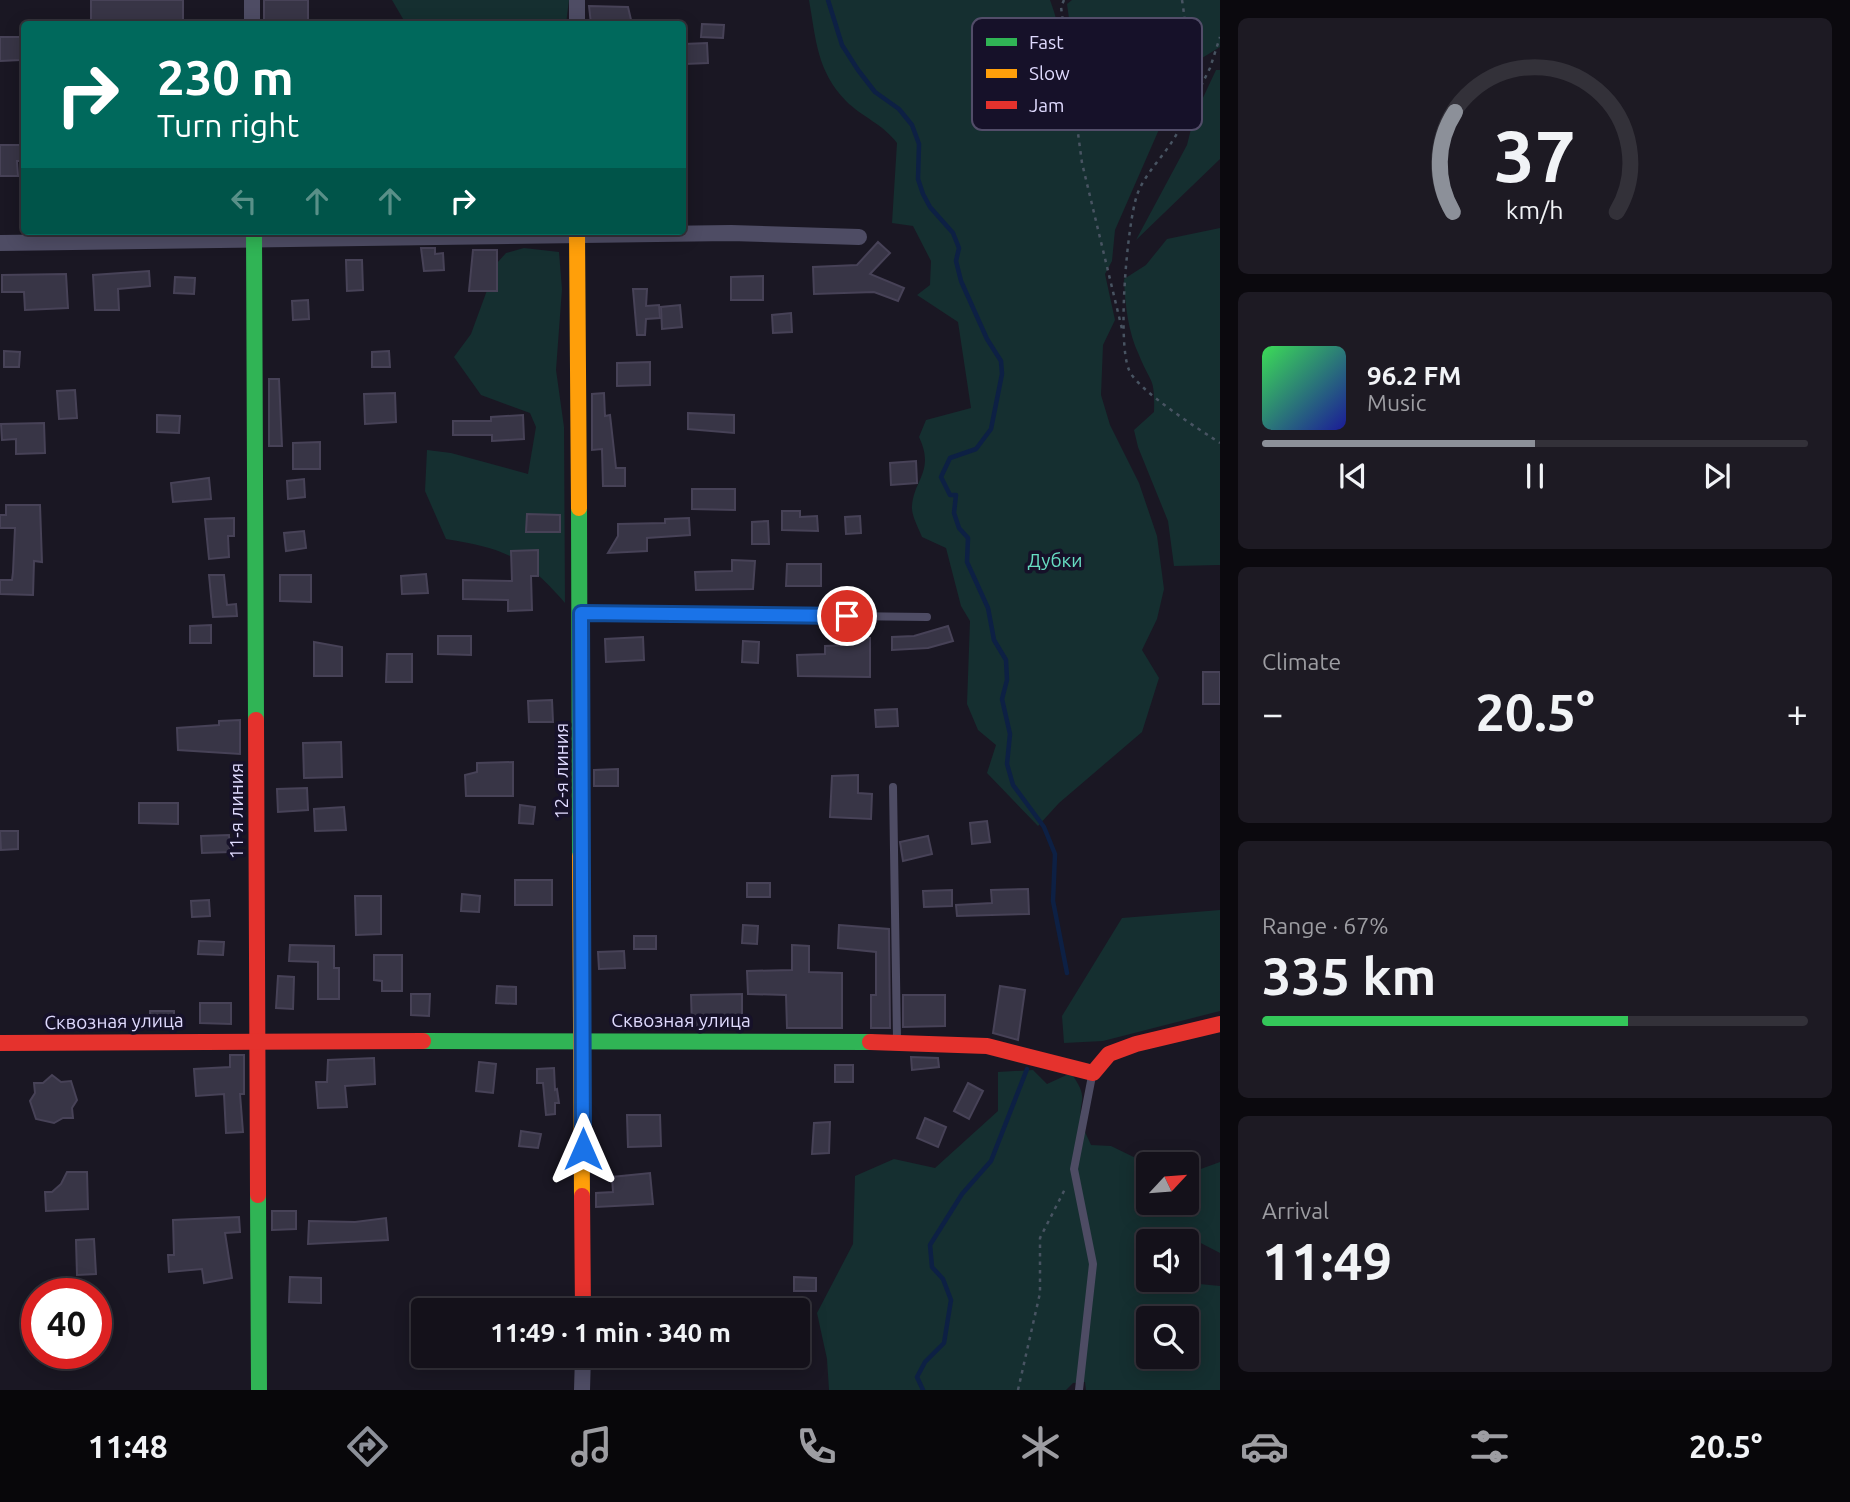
<!DOCTYPE html>
<meta charset="utf-8">
<style>
body{margin:0;font-family:Ubuntu,sans-serif;background:#1d1a23;color:#f1f3f6;height:100vh;display:flex;flex-direction:column;font-size:26px;white-space:nowrap}
*{box-sizing:border-box;margin:0}
p{font-size:23px;color:#9d9da2}
.icon{flex:none;width:38px;height:38px;fill:none;stroke:currentColor;stroke-width:2;stroke-linecap:round;stroke-linejoin:round}
.map{position:relative;flex:1;overflow:hidden}
.panel{display:flex;flex-direction:column;gap:18px;padding:18px;background:#0b090e;width:630px}
.panel>*{flex:none}
.guide{position:absolute;left:21px;top:21px;width:665px;height:214px;border-radius:7px;box-shadow:0 4px 18px #0003,0 0 0 2px #333139;background:#00695c;color:#fff;overflow:hidden}
.needle{width:46px;rotate:64deg}
.buttons{position:absolute;left:1136px;top:1152px;display:grid;gap:14px}
.buttons a{display:grid;place-items:center;width:63px;height:63px;border-radius:7px;background:#14111a;box-shadow:0 4px 18px #0003,0 0 0 2px #333139;font-size:35px}
.speed{position:absolute;left:21px;top:1278px;display:flex;gap:14px;font-size:35px;font-weight:700;text-align:center}
.speed>*{display:grid;place-content:center;width:91px;height:91px;border-radius:50%;background:#14111a;box-shadow:0 4px 18px #0003,0 0 0 2px #333139;line-height:1}
.speed .limit{border:10px solid #d22;background:#fff;color:#111}
.pin{position:absolute;display:grid;place-items:center;width:60px;height:60px;color:#fff;margin:-30px;border:4px solid #fff;border-radius:50%;box-shadow:0 2px 7px #0007}
.me{position:absolute;width:77px;margin:-38px;rotate:0deg;stroke-linejoin:round;filter:drop-shadow(0 0 5px #0008)}
.turn{display:flex;align-items:center;gap:24px;height:147px;padding:0 21px;font-size:32px}
.turn .icon{width:91px;height:91px;stroke-width:2.5}
.turn b{display:block;font-size:49px;line-height:60px}
.lanes{display:flex;align-items:center;height:66px;padding:0 21px;background:#0003;justify-content:center;gap:35px;direction:ltr}
.lanes .off{opacity:.35}
.big{font-size:52px;font-weight:700;line-height:1.1}
.panel .card{flex:1;display:flex;flex-direction:column;justify-content:center;gap:10px;min-width:0;padding:0 24px;border-radius:10px;background:#1d1a23}
.panel .dial{align-items:center;gap:0}
.dial svg{height:182px;overflow:visible;fill:none;stroke:#333139;stroke-width:7;stroke-linecap:round;text-anchor:middle}
.dial text{fill:#f1f3f6;stroke:none}
.song{display:flex;align-items:center;gap:21px}
.cover{width:84px;height:84px;border-radius:10px;background:linear-gradient(135deg,hsl(130 70% 55%),hsl(240 70% 35%))}
.played{height:7px;border-radius:4px;background:linear-gradient(90deg,#8c9099 50%,#333139 50%)}
.keys{display:flex;justify-content:space-around;direction:ltr}
.heat{display:flex;justify-content:space-between;align-items:center;font-size:38px;direction:ltr}
.charge{height:10px;border-radius:5px;background:linear-gradient(90deg,#34c759 67%,#333139 0)}
.trip{position:absolute;left:411px;top:1298px;width:399px;height:70px;border-radius:7px;background:#14111a;box-shadow:0 4px 18px #0003,0 0 0 2px #333139;font-weight:700;line-height:70px;text-align:center}
.tab-bar{display:flex;height:112px;justify-content:space-around;align-items:center;background:#08070a;color:#9d9da2}
.tab-bar .icon{width:49px;height:49px}
.tab-bar .active{color:#8c9099}
.tab-bar b{font-size:32px;color:#f1f3f6}
main{display:flex;flex:1;min-height:0}
.map>svg:first-child{display:block}
.green{fill:#152f30;fill-rule:evenodd}
.lines{fill:none;stroke-linecap:round;stroke-linejoin:round}
.stream{stroke:#0d2044;stroke-width:4.5}
.building{fill:#383546;stroke:#474257;stroke-width:2}
.path{stroke:#485462;stroke-width:2.5;stroke-dasharray:3.5 5;stroke-linecap:butt}
.lane{stroke:#4e4c64;stroke-width:8}
.street{stroke:#4e4c64;stroke-width:16}
.fast{stroke:#30b455;stroke-width:16}
.slow{stroke:#ff9f0a;stroke-width:16}
.jam{stroke:#e5322d;stroke-width:16}
.route-casing{stroke:#114b97;stroke-width:18}
.route{stroke:#1a73e8;stroke-width:12}
.labels{text-anchor:middle;stroke-width:7;stroke-linejoin:round;paint-order:stroke}
.park-label{font-size:19px;fill:#67ddc2;stroke:#161129}
.street-label{font-size:19px;fill:#dfdafe;stroke:#161129}
.key{fill:#161129;stroke:#524d69;stroke-width:2}
.key-label{font-size:19px;fill:#dfdafe}
</style>
<main>
<div class="map">
<svg width="1220" height="1390" viewBox="0 0 1220 1390">
<rect width="100%" height="100%" fill="#1a1723"/>
<g class="green">
<path d="M392 0H569L566 24H406Z"/>
<path d="M809 0H1050C1062 32 1062 53 1064 85L1078 83 1067 4 1072 0H1220V47L1202 58 1196 89 1185 98 1171 102 1115 230 1112 261 1105 274 1115 320 1103 345 1101 395 1110 425 1139 483 1157 536 1164 589 1157 619 1142 650 1159 678 1142 732 1059 803 1038 826 987 773 996 745 978 730 967 704 970 621 961 606 946 548 922 537C919 529 911 515 912 506 914 479 935 471 919 437L926 420 971 408 958 322 917 295 930 285 931 261 913 226 892 223 897 143C883 124 862 117 846 101 817 71 816 40 809 0Z"/>
<path d="M1216 70H1220V159L1136 240 1187 145 1194 117Z"/>
<path d="M1220 228V565L1174 566 1168 521 1138 447 1134 430 1154 412C1155 376 1151 385 1139 355 1128 332 1125 304 1124 279L1146 265 1167 239Z"/>
<path d="M524 248 559 252 562 289 556 370 564 427 565 603C525 557 506 549 446 539L425 491 427 450 451 453 528 474 536 427 530 413 481 395 454 357 471 334 497 263 506 253Z"/>
<path d="M1220 910V1011L1103 1041 1064 1043 1062 1016 1122 918Z"/>
<path d="M1033 1070 1047 1084 1071 1073C1092 1102 1076 1100 1082 1123 1084 1131 1088 1138 1091 1145L1111 1146 1148 1164V1202H1186L1187 1174 1220 1162V1253L1193 1239 1148 1241V1279L1220 1286V1390H1086L1085 1382 1073 1383 1066 1390H829L827 1359 817 1313 853 1244 855 1176 894 1159 935 1168 998 1111V1072ZM1148 1318H1186V1356H1148Z"/>
</g>
<g class="lines">
<g class="stream">
<path d="M828 0 842 45 858 70 875 92 899 109 912 125 919 144 918 179 923 194 930 207 953 233 959 248 956 261 961 281 987 339 1001 361 1002 374 991 429 976 449 950 458 941 477 950 495H956L954 513 959 528 968 538 967 562 988 608 994 640 1006 660 1007 680 1002 699 1010 734 1007 764 1013 785 1044 827 1055 854 1053 901 1067 973"/>
<path d="M923 1390 917 1377 925 1362 944 1343 951 1300 943 1279 932 1267 930 1245 962 1194 991 1161 1027 1069"/>
</g>
</g>
<g class="building">
<rect x="91" y="0" width="92" height="24"/>
<rect x="264" y="0" width="44" height="24"/>
<path d="M589 6 628 7 632 24H591Z"/>
<path d="M702 24 724 25 723 38 701 37Z"/>
<path d="M0 37H20V60L0 61Z"/>
<path d="M707 43 708 63 685 64 684 44Z"/>
<path d="M0 145H24V161H17L18 176H0Z"/>
<path d="M878 242 890 253 870 274 904 288 898 301 874 292 814 294 813 267 857 265Z"/>
<path d="M421 248H435V254L443 253 444 270 424 271Z"/>
<path d="M473 250H497V291H469Z"/>
<path d="M346 260H362L363 290 347 291Z"/>
<path d="M149 271 150 286 118 289 119 310H95L93 275Z"/>
<path d="M66 274 68 308 25 310 24 292H2V275Z"/>
<path d="M763 276V300H731V277Z"/>
<path d="M175 277 195 278 194 294 174 293Z"/>
<path d="M633 289H647L646 306 659 305 660 318 646 319 645 335H637Z"/>
<path d="M308 300 309 319 293 320 292 301Z"/>
<path d="M680 305 682 327 662 329 661 307Z"/>
<path d="M791 313 792 332 773 333 772 315Z"/>
<path d="M4 351 20 352 19 367H4Z"/>
<path d="M389 351 390 367H372V352Z"/>
<path d="M650 362V385L617 386V363Z"/>
<path d="M269 379H279L282 446H269Z"/>
<path d="M75 390 77 418 59 419 57 391Z"/>
<path d="M395 393 396 422 365 424 364 394Z"/>
<path d="M604 393 605 416 610 415 616 468H625V486H603L602 449 592 450V394Z"/>
<path d="M688 413 734 415V433L688 429Z"/>
<path d="M157 415 180 416 179 433 157 432Z"/>
<path d="M523 415 524 439 492 441V435H453V421H491V417Z"/>
<path d="M44 423 45 453 16 454V439L2 440 1 424Z"/>
<path d="M320 442V469H293V443Z"/>
<path d="M916 461 917 483 891 485 890 463Z"/>
<path d="M209 478 211 499 173 502 171 483Z"/>
<path d="M304 479 305 497 288 499 287 481Z"/>
<path d="M692 489H735V510L692 509Z"/>
<path d="M6 505H40L42 562 34 561 33 595 0 594V580H12L13 572 15 528H0V515H6Z"/>
<path d="M782 511H800V517L817 516 818 531 782 530Z"/>
<path d="M527 514 560 515V532H526Z"/>
<path d="M860 516 861 533 846 534 845 517Z"/>
<path d="M234 518V536H228L229 557 209 559 205 519Z"/>
<path d="M689 518 690 535 647 538V551L608 553 618 536V524L665 523V519Z"/>
<path d="M768 521 769 544H752V522Z"/>
<path d="M304 531 306 548 286 551 284 533Z"/>
<path d="M538 550V576H531L532 610 508 611V600L463 599V580L512 581 511 551Z"/>
<path d="M732 560 755 561 753 589 696 590 695 572 732 571Z"/>
<path d="M787 564H821V586H786Z"/>
<path d="M426 574 428 593 402 594 401 576Z"/>
<path d="M209 575H224L227 605 236 604 237 616 213 617Z"/>
<path d="M280 575H311V602L280 601Z"/>
<path d="M211 625V643H190V626Z"/>
<path d="M948 626 953 641 928 648 892 650V637L914 636Z"/>
<path d="M438 636H471V655L438 654Z"/>
<path d="M643 637 644 660 606 662 605 639Z"/>
<path d="M850 638H870V677L798 676 797 655 825 654V646L850 645Z"/>
<path d="M743 641 759 642 758 663 742 662Z"/>
<path d="M314 642 342 647V676H314Z"/>
<path d="M387 654H412V682H386Z"/>
<rect x="1203" y="672" width="17" height="32"/>
<path d="M552 700 553 722H529L528 701Z"/>
<path d="M897 709 898 726 876 727 875 710Z"/>
<path d="M240 720V754L178 750 177 728 219 725V721Z"/>
<path d="M341 742 342 777 304 778 303 743Z"/>
<path d="M513 762V796H466L465 775 477 772V763Z"/>
<path d="M618 769V786H594V770Z"/>
<path d="M858 775V793L872 794 871 819 830 817 832 776Z"/>
<path d="M307 788 308 810 278 812 277 789Z"/>
<path d="M139 803H178V824L139 823Z"/>
<path d="M520 805 535 807 533 824 519 823Z"/>
<path d="M344 807 346 830 315 831 314 809Z"/>
<path d="M987 821 990 842 972 844 970 823Z"/>
<path d="M0 831H18V849L1 850Z"/>
<path d="M229 835 230 852 202 853 201 836Z"/>
<path d="M928 836 932 854 903 861 900 842Z"/>
<rect x="515" y="880" width="37" height="25"/>
<rect x="747" y="883" width="23" height="14"/>
<path d="M1028 889 1029 914 957 916 956 905 992 903 991 890Z"/>
<path d="M952 890V906L924 907 923 891Z"/>
<path d="M462 894 480 896 479 912 461 911Z"/>
<path d="M355 896H381V934L356 935Z"/>
<path d="M209 900 210 916 192 917 191 901Z"/>
<path d="M743 925 758 926 757 944 742 943Z"/>
<path d="M839 925 889 929 890 1028H871V995H876V952L838 948Z"/>
<rect x="634" y="936" width="22" height="13"/>
<path d="M199 941 224 942 223 955 198 954Z"/>
<path d="M290 945 334 946V968H339V999H318V962L289 961Z"/>
<path d="M792 945 809 946V972L842 973V1028H787L786 995 748 994 747 971 792 970Z"/>
<path d="M624 951 625 968 599 969 598 952Z"/>
<path d="M374 955H402V991H382V981L374 980Z"/>
<path d="M278 976 294 977 293 1009 276 1008Z"/>
<path d="M497 986 516 987V1004L496 1003Z"/>
<path d="M1000 986 1025 990 1018 1040 993 1033Z"/>
<path d="M411 994H430L429 1016 411 1015Z"/>
<path d="M742 994V1025L692 1026 691 995Z"/>
<path d="M903 995H945V1026L903 1027Z"/>
<path d="M200 1003H231V1024L200 1023Z"/>
<rect x="150" y="1011" width="24" height="16"/>
<path d="M230 1055H244V1094H240L243 1132 226 1133 224 1094 196 1096 194 1069 230 1067Z"/>
<path d="M911 1057 938 1058 939 1067 912 1070Z"/>
<path d="M374 1058 375 1084 345 1086 347 1107 318 1108 316 1082H327L328 1060Z"/>
<path d="M479 1062 496 1064 493 1093 476 1091Z"/>
<rect x="835" y="1065" width="18" height="17"/>
<path d="M554 1068 555 1090 557 1089 559 1103H555V1114L546 1115 543 1083H537V1069Z"/>
<path d="M52 1075 61 1082 71 1081 77 1100 72 1108 73 1118H63L54 1123 36 1119 30 1101 35 1093 34 1083H43Z"/>
<path d="M968 1083 983 1091 969 1119 954 1111Z"/>
<path d="M627 1115H660L661 1146 628 1147Z"/>
<path d="M925 1118 946 1127 938 1147 917 1138Z"/>
<path d="M830 1122 829 1153 812 1154 814 1123Z"/>
<path d="M521 1131 541 1134 538 1148 519 1146Z"/>
<path d="M67 1172H87L88 1209 46 1211 45 1192H52L61 1184Z"/>
<path d="M650 1173 653 1204 596 1207V1193L613 1192 612 1177Z"/>
<path d="M272 1211H296V1229L272 1230Z"/>
<path d="M239 1217 240 1232 225 1233 232 1278 204 1283 202 1269 169 1272 168 1255H174L173 1220Z"/>
<path d="M386 1218 388 1240 308 1244 309 1221 355 1222Z"/>
<path d="M94 1239 96 1274 77 1275 76 1240Z"/>
<path d="M290 1277 321 1278V1303L289 1302Z"/>
<path d="M794 1277 816 1278V1291H794Z"/>
</g>
<g class="lines">
<g class="path">
<path d="M1064 0 1061 7 1082 163 1122 329"/>
<path d="M1182 0C1187 29 1192 101 1180 127 1170 151 1146 170 1137 195 1127 225 1117 342 1129 370 1137 390 1200 430 1220 443"/>
<path d="M1182 124 1210 68 1220 37"/>
<path d="M1018 1390 1040 1293V1238L1065 1189"/>
</g>
<g class="lane">
<path d="M581 613 927 617"/>
<path d="M893 787 897 1039"/>
<path d="M1079 1390 1093 1264 1074 1169 1092 1076"/>
</g>
<g class="street">
<path d="M252 0V24"/>
<path d="M577 0V24"/>
<path d="M0 243 731 233 859 237"/>
<path d="M582 1390 583 1356"/>
</g>
<g class="fast">
<path d="M254 231 256 720"/>
<path d="M579 508 580 856"/>
<path d="M423 1041 870 1042"/>
<path d="M258 1195 259 1390"/>
</g>
<g class="slow">
<path d="M577 231 579 508"/>
<path d="M580 856 582 1196"/>
</g>
<g class="jam">
<path d="M256 720 258 1195"/>
<path d="M870 1042 987 1046 1093 1073 1109 1054 1136 1044 1220 1024"/>
<path d="M0 1043 423 1041"/>
<path d="M582 1196 583 1311"/>
</g>
</g>
<g class="lines">
<g class="route-casing">
<path id="route" d="M583 1149 581 613 847 616"/>
</g>
<use href="#route" class="route"/>
</g>
<g class="labels">
<g class="park-label">
<text x="1055" y="567">Дубки</text>
</g>
<g class="street-label">
<text transform="translate(561 771) rotate(-90)" y="7">12-я линия</text>
<text transform="translate(236 811) rotate(-90)" y="7">11-я линия</text>
<text x="681" y="1027">Сквозная улица</text>
<text transform="translate(114 1021) rotate(-1)" y="7">Сквозная улица</text>
</g>
</g>
<rect x="972" y="18" width="230" height="112" rx="10" class="key"/>
<rect x="986" y="38" width="31" height="8" fill="#30b455"/>
<rect x="986" y="69" width="31" height="9" fill="#ff9f0a"/>
<rect x="986" y="101" width="31" height="8" fill="#e5322d"/>
<g class="key-label">
<text x="1029" y="49">Fast</text>
<text x="1029" y="80">Slow</text>
<text x="1029" y="112">Jam</text>
</g>
</svg>
<div class="buttons">
<a><svg class="needle" viewBox="-14 -14 28 28"><path d="M0-13l5 13h-10z" fill="#e53935"/><path d="M0 13l5-13h-10z" fill="#9d9da2"/></svg></a>
<a><svg class="icon" aria-label="sound" viewBox="0 0 24 24"><path d="M4 9h4l5-4v14l-5-4H4zM17 9q2 3 0 6"/></svg></a>
<a><svg class="icon" aria-label="search" viewBox="0 0 24 24"><circle cx="10" cy="10" r="6"/><path d="M15 15l6 6"/></svg></a>
</div>
<div class="speed"><div class="limit">40</div></div>
<div class="pin" style="left:847px;top:616px;background:#d93025"><svg class="icon" aria-label="arrive" viewBox="0 0 24 24"><path d="M6 21V4h12l-3 4 3 4H6"/></svg></div>
<svg class="me" style="left:583px;top:1149px" viewBox="-20 -20 40 40"><path d="M0-17L14 15 0 8-14 15z" fill="#1a73e8" stroke="#fff" stroke-width="4"/></svg>
<div class="trip">11:49 · 1 min · 340 m</div>
<div class="guide">
<div class="turn"><svg class="icon" aria-label="right" viewBox="0 0 24 24"><path d="M7 20v-9h11M14 6l5 5-5 5"/></svg><div><b>230 m</b>Turn right</div></div>
<div class="lanes"><svg class="icon off" aria-label="left" viewBox="0 0 24 24"><path d="M17 20v-9H6M10 6l-5 5 5 5"/></svg><svg class="icon off" aria-label="ahead" viewBox="0 0 24 24"><path d="M12 20V5M6 11l6-6 6 6"/></svg><svg class="icon off" aria-label="ahead" viewBox="0 0 24 24"><path d="M12 20V5M6 11l6-6 6 6"/></svg><svg class="icon" aria-label="right" viewBox="0 0 24 24"><path d="M7 20v-9h11M14 6l5 5-5 5"/></svg></div>
</div>
</div>
<section class="panel">
<div class="card dial"><svg viewBox="0 0 100 80">
<path d="M14 69A42 42 0 1 1 86 69"/>
<path d="M14 69A42 42 0 0 1 15 25" stroke="#8c9099"/>
<text x="50" y="56" font-size="32" font-weight="700">37</text>
<text x="50" y="72" font-size="11">km/h</text>
</svg></div>
<div class="card">
<div class="song"><i class="cover"></i><div><b>96.2 FM</b><p>Music</p></div></div>
<div class="played"></div>
<div class="keys"><svg class="icon" aria-label="previous" viewBox="0 0 24 24"><path d="M18 5L8 12l10 7zM5 5v14"/></svg><svg class="icon" aria-label="pause" viewBox="0 0 24 24"><path d="M8 5v14M16 5v14"/></svg><svg class="icon" aria-label="next" viewBox="0 0 24 24"><path d="M6 5l10 7-10 7zM19 5v14"/></svg></div>
</div>
<div class="card"><p>Climate</p>
<div class="heat"><a>−</a><b class="big">20.5°</b><a>+</a></div>
</div>
<div class="card"><p>Range · 67%</p><b class="big">335 km</b><div class="charge"></div></div>
<div class="card"><p>Arrival</p><b class="big">11:49</b></div>
</section>
</main>
<nav class="tab-bar">
<b>11:48</b>
<svg class="icon active" aria-label="directions" viewBox="0 0 24 24"><path d="M12 3l9 9-9 9-9-9zM9 14v-3h6M13 9l2 2-2 2"/></svg>
<svg class="icon" aria-label="music" viewBox="0 0 24 24"><path d="M9 18V5l10-2v13"/><circle cx="6" cy="18" r="3"/><circle cx="16" cy="16" r="3"/></svg>
<svg class="icon" aria-label="phone" viewBox="0 0 24 24"><path d="M5 4h4l2 5-3 2q2 4 5 5l2-3 5 2v4C11 20 4 13 5 4z"/></svg>
<svg class="icon" aria-label="climate" viewBox="0 0 24 24"><path d="M12 3v18M4 7l16 10M4 17L20 7"/></svg>
<svg class="icon" aria-label="car" viewBox="0 0 24 24"><path d="M5 17H2v-5l4-1 3-4h7l3 4 3 1v5h-3M9 17h6M6 11h13"/><circle cx="7" cy="17" r="2"/><circle cx="17" cy="17" r="2"/></svg>
<svg class="icon" aria-label="filters" viewBox="0 0 24 24"><path d="M4 7h16M4 17h16"/><circle cx="9" cy="7" r="2"/><circle cx="15" cy="17" r="2"/></svg>
<b>20.5°</b>
</nav>
